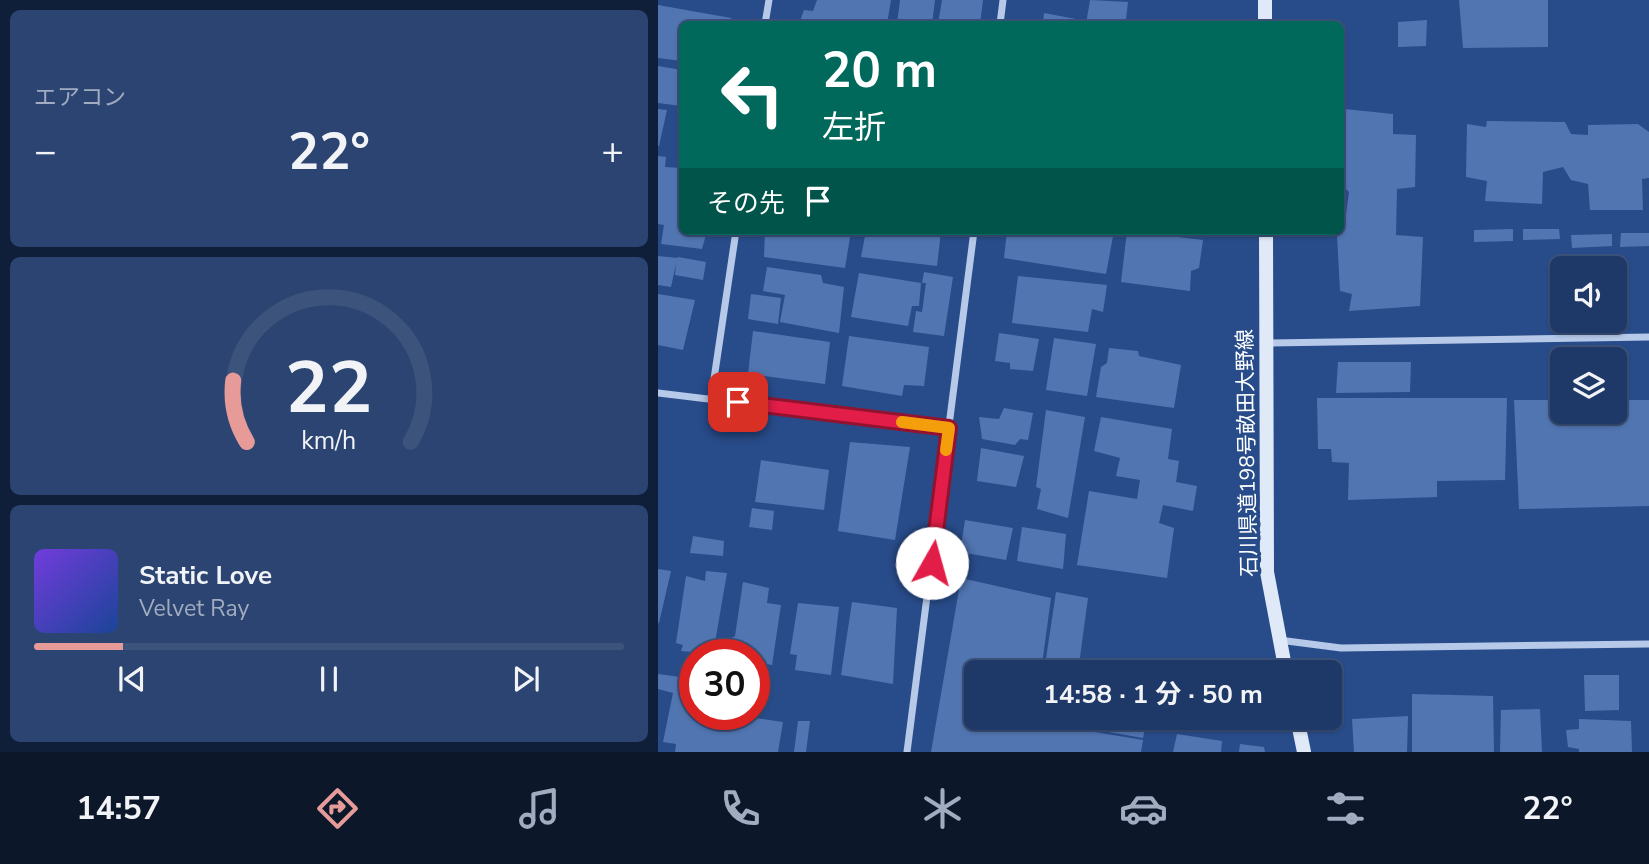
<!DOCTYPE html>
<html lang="ja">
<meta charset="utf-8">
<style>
body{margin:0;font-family:"Nunito Sans","Noto Sans JP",sans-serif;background:#2b4471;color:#f1f3f6;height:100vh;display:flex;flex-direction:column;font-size:26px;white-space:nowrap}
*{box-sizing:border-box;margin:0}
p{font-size:23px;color:#a1acc0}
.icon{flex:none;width:38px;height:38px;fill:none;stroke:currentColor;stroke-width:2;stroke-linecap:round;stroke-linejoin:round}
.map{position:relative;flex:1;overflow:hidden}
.drawer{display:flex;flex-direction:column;gap:10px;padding:10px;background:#101f39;width:658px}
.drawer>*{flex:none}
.hud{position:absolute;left:21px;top:21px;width:665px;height:214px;border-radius:10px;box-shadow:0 2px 5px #0004,0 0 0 2px #3c537c;background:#00695c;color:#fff;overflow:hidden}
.tools{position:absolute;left:892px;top:256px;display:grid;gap:14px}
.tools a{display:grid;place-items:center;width:77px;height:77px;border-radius:10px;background:#1e3968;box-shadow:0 2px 5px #0004,0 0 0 2px #3c537c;font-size:35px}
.speed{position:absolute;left:21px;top:639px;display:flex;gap:14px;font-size:35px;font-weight:700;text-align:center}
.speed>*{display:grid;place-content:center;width:91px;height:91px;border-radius:50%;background:#1e3968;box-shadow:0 2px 5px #0004,0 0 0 2px #3c537c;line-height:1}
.speed .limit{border:10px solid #d22;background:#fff;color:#111}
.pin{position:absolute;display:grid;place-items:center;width:60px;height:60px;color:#fff;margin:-30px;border-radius:14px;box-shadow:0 4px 10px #0006}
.me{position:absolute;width:77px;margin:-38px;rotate:7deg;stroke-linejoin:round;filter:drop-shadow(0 0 5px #0008)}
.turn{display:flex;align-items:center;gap:24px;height:147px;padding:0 28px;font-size:32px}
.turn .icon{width:91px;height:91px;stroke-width:2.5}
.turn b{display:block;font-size:49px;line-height:60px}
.then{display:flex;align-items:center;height:66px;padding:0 28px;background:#0003;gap:14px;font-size:26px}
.big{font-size:52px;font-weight:700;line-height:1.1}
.drawer .card{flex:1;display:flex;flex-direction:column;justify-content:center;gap:10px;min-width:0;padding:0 24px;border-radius:10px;background:#2b4471}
.drawer .dial{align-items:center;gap:0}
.dial svg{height:182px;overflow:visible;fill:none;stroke:#3c537c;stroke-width:7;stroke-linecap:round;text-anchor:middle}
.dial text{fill:#f1f3f6;stroke:none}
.song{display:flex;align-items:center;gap:21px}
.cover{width:84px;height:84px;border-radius:10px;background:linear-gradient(135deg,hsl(260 70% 55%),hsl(220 70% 35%))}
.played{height:7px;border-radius:4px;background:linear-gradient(90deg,#e69b98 15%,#3c537c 15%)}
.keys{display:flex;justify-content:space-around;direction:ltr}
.heat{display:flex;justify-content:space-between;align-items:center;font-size:38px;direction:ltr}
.trip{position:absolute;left:306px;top:660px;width:378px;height:70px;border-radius:10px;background:#1e3968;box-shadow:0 2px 5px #0004,0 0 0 2px #3c537c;font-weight:700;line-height:70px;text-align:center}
.menu{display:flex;height:112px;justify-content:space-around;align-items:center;background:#0c172a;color:#a1acc0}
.menu .icon{width:49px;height:49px}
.menu .selected{color:#e69b98}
.menu b{font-size:32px;color:#f1f3f6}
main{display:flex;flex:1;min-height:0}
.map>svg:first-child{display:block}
.building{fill:#5175b1}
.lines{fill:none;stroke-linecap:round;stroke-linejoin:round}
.street{stroke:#b6c9e9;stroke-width:7}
.secondary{stroke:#e0e9f8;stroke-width:14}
.route-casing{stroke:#92132f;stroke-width:18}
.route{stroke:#e11d48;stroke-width:12}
.slow{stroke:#f59e0b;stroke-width:12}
.labels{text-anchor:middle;stroke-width:7;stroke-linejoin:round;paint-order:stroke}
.street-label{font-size:21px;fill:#fff;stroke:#284c8a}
</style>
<main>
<section class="drawer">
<div class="card"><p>エアコン</p>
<div class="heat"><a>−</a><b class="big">22°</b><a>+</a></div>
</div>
<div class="card dial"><svg viewBox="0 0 100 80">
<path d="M14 69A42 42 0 1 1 86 69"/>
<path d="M14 69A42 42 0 0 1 8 42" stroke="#e69b98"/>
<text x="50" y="56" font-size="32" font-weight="700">22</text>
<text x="50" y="72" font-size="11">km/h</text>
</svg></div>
<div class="card">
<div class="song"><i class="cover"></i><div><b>Static Love</b><p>Velvet Ray</p></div></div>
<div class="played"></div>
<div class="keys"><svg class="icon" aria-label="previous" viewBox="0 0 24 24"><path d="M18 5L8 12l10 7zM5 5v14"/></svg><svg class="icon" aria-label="pause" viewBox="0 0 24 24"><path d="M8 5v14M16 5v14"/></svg><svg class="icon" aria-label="next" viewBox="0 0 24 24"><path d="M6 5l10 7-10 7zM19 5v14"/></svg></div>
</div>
</section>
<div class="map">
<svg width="991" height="752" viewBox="0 0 991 752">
<rect width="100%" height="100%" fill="#284c8a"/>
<g class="building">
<path d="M159 0H233L229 24H141L146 10 155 11Z"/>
<path d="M242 0H277L274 24H239Z"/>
<path d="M284 0H325L322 24H280Z"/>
<path d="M432 0 470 2 468 19 496 23V24H428Z"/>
<path d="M801 0H890V47L805 48Z"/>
<path d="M0 5 73 18 78 24H24V61L0 58Z"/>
<path d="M386 13 418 19 417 24H385Z"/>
<path d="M769 20 768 46 740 47V22Z"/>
<path d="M0 66 24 70V106L0 103Z"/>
<path d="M0 109 9 110 1 146H0Z"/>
<path d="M687 109 735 114V134L758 135 757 187 739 189 738 235 765 237 762 306 691 311 694 294 682 291 679 235 686 228 691 192 682 184V118Z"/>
<path d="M829 121 907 122 913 134 930 135V125L980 124 991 132V178L984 179 985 210H932L930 184 913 180 905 167 885 172 884 204 827 201 829 181 808 177 809 124 828 127Z"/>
<path d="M0 156 8 157 7 167 24 168V231H49L44 249 3 244 6 225 0 224Z"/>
<path d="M855 229V241L816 242V230Z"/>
<path d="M865 229H901L902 239 865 240Z"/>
<path d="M107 231H193L187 268 106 257Z"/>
<path d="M208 231H283L279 266 203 257Z"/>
<path d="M349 231H456L448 274 346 258Z"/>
<path d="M469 231 545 240 541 268 533 271 532 291 463 282Z"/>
<path d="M963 233H991V246L962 247Z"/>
<path d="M954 234V246L914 248 913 235Z"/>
<path d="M0 256 19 258 20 257 48 262 45 280 17 275 18 264 13 287 0 285Z"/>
<path d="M109 267 163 275 165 283 186 287 181 333 122 322 127 295 105 291Z"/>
<path d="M266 272 295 277 286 336 255 332 258 311 264 312 268 283H264Z"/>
<path d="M201 273 263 283 261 306H254L250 326 193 317Z"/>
<path d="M360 276 449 285 445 312 434 309 430 332 354 323Z"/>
<path d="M0 294 37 300 25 350 0 345Z"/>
<path d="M93 294 123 298 120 324 90 319Z"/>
<path d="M95 331 172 342 167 384 90 374Z"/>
<path d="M341 333 381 339 375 371 352 369V363L337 361Z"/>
<path d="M191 336 271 347 266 386 246 385 244 396 184 386Z"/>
<path d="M396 338 438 344 429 396 388 390Z"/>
<path d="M451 348 480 351 481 356 523 365 516 408 438 397 443 367 449 363Z"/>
<path d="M680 362H753L752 392 678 393Z"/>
<path d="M659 398H849L847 480 779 481V497L690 500 691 463 674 462 673 449H660Z"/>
<path d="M856 400H905V411H957V400H991V506L861 509Z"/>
<path d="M346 408 375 413 370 440 362 439 357 445 324 439 321 417 341 419Z"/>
<path d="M388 410 427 417 410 518 379 509 383 489 378 487Z"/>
<path d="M443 417 514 429 510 459 521 461 518 482 539 486 535 511 505 505 501 523 516 528 509 578 419 565 431 491 479 499 482 480 458 476 462 458 436 451Z"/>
<path d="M192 442 252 447 237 540 180 531Z"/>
<path d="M323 448 366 456 358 487 319 481Z"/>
<path d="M103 460 171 470 166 510 97 502Z"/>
<path d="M94 508 116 511 114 530 91 527Z"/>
<path d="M307 520 355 528 348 560 302 552Z"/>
<path d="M364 527 408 534 405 569 359 561Z"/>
<path d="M35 536 66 541 65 556 32 553Z"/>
<path d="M0 569 13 571 1 623H0Z"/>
<path d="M48 571 69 573 55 654 23 651 25 645 18 643 28 576 47 581Z"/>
<path d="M303 578 393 598 383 672H318V718H489L485 738 376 719V722L485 740 483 752H273Z"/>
<path d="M85 582 111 588 109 603 123 605 114 665 96 662V654H67L68 641 77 636Z"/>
<path d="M398 592 430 598 420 672H386Z"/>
<path d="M194 602 239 608 235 684 183 675Z"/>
<path d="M140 603 181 607 173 675 137 670 139 655 132 654Z"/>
<path d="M0 674 37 679V714H69L125 722 120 752H17L18 744 5 742 15 693 0 689Z"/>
<path d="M926 675H961V710L927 711Z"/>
<path d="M754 694 835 696 836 752H754Z"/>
<path d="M882 709 884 752H842L843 710Z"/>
<path d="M750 716 749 752H696L694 719Z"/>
<path d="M921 719 973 721 974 752H921V749L910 747 908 730 921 729Z"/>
<path d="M140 721H152L148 752H136Z"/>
<path d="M519 734 564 741 563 752H515Z"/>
<path d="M582 744 606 747 607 752H581Z"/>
</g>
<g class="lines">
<g class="street">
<path d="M107 24 111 0"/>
<path d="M342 24 345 0"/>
<path d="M609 343 991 337"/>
<path d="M0 393 291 428"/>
<path d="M53 399 78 231"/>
<path d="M621 640 683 648 991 644"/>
<path d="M249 752 316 231"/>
</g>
<g class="secondary">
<path d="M607 0V24"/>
<path d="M608 231 609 572 628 672"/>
<path d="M639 718 646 752"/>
</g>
</g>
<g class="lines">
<g class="route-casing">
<path id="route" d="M80 402 291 428 274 563"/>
</g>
<use href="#route" class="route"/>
<path class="slow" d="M244 422 291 428 288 450"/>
</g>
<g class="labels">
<g class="street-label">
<text transform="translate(589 453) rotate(-91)" y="7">石川県道198号畝田大野線</text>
</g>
</g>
</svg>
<div class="tools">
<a><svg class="icon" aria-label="sound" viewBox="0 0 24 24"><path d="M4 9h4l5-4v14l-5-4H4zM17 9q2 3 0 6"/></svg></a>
<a><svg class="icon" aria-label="layers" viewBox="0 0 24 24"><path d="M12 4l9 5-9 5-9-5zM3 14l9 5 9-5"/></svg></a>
</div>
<div class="speed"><div class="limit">30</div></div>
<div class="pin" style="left:80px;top:402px;background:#d93025"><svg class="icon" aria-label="arrive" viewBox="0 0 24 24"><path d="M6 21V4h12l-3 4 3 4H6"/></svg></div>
<svg class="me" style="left:274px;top:563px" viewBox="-20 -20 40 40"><circle r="19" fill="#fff"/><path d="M0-13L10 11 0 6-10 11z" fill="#e11d48"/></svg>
<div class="trip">14:58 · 1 分 · 50 m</div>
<div class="hud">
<div class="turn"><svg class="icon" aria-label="left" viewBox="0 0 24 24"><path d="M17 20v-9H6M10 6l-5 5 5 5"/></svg><div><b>20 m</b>左折</div></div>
<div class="then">その先<svg class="icon" aria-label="arrive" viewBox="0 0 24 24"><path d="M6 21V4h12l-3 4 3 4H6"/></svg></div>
</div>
</div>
</main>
<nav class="menu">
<b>14:57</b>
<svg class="icon selected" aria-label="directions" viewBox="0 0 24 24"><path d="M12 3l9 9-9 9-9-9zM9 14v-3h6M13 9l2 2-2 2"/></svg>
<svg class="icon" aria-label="music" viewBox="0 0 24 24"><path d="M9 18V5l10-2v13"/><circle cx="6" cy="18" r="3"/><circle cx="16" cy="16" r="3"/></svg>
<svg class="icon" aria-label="phone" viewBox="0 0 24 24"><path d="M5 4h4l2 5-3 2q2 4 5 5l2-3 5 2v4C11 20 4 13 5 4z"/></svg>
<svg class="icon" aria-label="climate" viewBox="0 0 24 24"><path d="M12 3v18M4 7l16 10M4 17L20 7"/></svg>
<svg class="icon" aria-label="car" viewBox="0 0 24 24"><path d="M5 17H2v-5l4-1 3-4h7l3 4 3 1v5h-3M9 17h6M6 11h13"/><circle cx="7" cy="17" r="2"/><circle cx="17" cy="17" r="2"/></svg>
<svg class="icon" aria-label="filters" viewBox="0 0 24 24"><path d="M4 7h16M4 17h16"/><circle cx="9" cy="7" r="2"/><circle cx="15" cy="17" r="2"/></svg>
<b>22°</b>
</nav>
